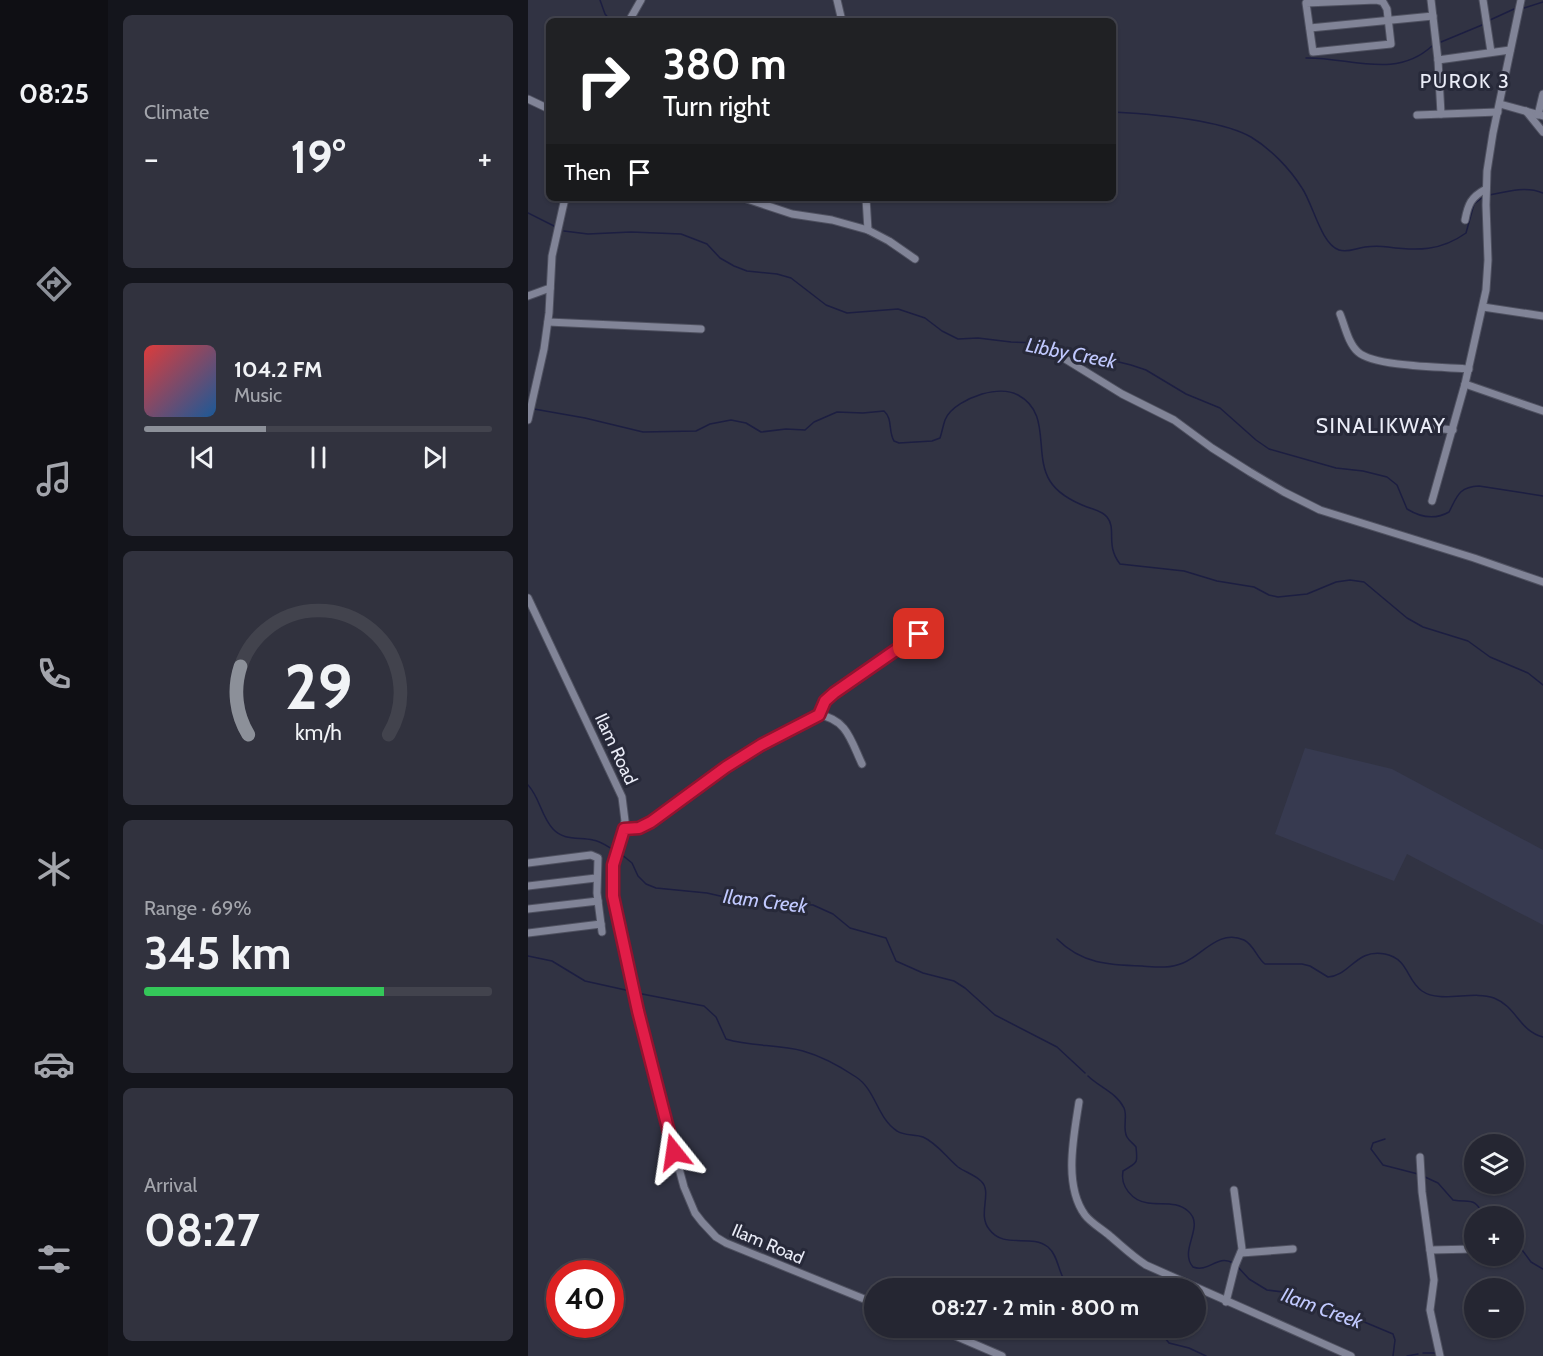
<!DOCTYPE html>
<meta charset="utf-8">
<style>
body{margin:0;font-family:Cabin,sans-serif;background:#31323e;color:#f1f3f6;height:100vh;display:flex;flex-direction:column;font-size:22px;white-space:nowrap}
*{box-sizing:border-box;margin:0}
p{font-size:20px;color:#a3a5ac}
.icon{flex:none;width:33px;height:33px;fill:none;stroke:currentColor;stroke-width:2;stroke-linecap:round;stroke-linejoin:round}
.map{position:relative;flex:1;overflow:hidden}
.panel{display:flex;flex-direction:column;gap:15px;padding:15px;background:#14151c;width:420px}
.panel>*{flex:none}
.banner{position:absolute;left:18px;top:18px;width:570px;height:183px;border-radius:9px;box-shadow:0 2px 4px #0004,0 0 0 2px #42434d;background:#202124;color:#fff;overflow:hidden}
.buttons{position:absolute;left:936px;top:1134px;display:grid;gap:12px}
.buttons a{display:grid;place-items:center;width:60px;height:60px;border-radius:50%;background:#252632;box-shadow:0 2px 4px #0004,0 0 0 2px #42434d;font-size:30px}
.speed{position:absolute;left:18px;top:1260px;display:flex;gap:12px;font-size:30px;font-weight:700;text-align:center}
.speed>*{display:grid;place-content:center;width:78px;height:78px;border-radius:50%;background:#252632;box-shadow:0 2px 4px #0004,0 0 0 2px #42434d;line-height:1}
.speed .limit{border:9px solid #d22;background:#fff;color:#111}
.pin{position:absolute;display:grid;place-items:center;width:51px;height:51px;color:#fff;margin:-26px;border-radius:12px;box-shadow:0 3px 9px #0006}
.me{position:absolute;width:66px;margin:-33px;rotate:345deg;stroke-linejoin:round;filter:drop-shadow(0 0 4px #0008)}
.turn{display:flex;align-items:center;gap:21px;height:126px;padding:0 18px;font-size:27px}
.turn .icon{width:78px;height:78px;stroke-width:2.5}
.turn b{display:block;font-size:42px;line-height:51px}
.then{display:flex;align-items:center;height:57px;padding:0 18px;background:#0003;gap:12px;font-size:22px}
.big{font-size:45px;font-weight:700;line-height:1.1}
.panel .card{flex:1;display:flex;flex-direction:column;justify-content:center;gap:9px;min-width:0;padding:0 21px;border-radius:9px;background:#31323e}
.panel .dial{align-items:center;gap:0}
.dial svg{height:156px;overflow:visible;fill:none;stroke:#42434d;stroke-width:7;stroke-linecap:round;text-anchor:middle}
.dial text{fill:#f1f3f6;stroke:none}
.song{display:flex;align-items:center;gap:18px}
.cover{width:72px;height:72px;border-radius:9px;background:linear-gradient(135deg,hsl(0 70% 55%),hsl(210 70% 35%))}
.played{height:6px;border-radius:3px;background:linear-gradient(90deg,#8c9099 35%,#42434d 35%)}
.keys{display:flex;justify-content:space-around;direction:ltr}
.heat{display:flex;justify-content:space-between;align-items:center;font-size:33px;direction:ltr}
.charge{height:9px;border-radius:4px;background:linear-gradient(90deg,#34c759 69%,#42434d 0)}
.trip{position:absolute;left:336px;top:1278px;width:342px;height:60px;border-radius:30px;background:#252632;box-shadow:0 2px 4px #0004,0 0 0 2px #42434d;font-weight:700;line-height:60px;text-align:center}
main{display:flex;flex:1;min-height:0}
.menu{display:flex;flex-direction:column;width:108px;justify-content:space-around;align-items:center;background:#0f0f14;color:#a3a5ac}
.menu .icon{width:42px;height:42px}
.menu .active{color:#8c9099}
.menu b{font-size:27px;color:#f1f3f6}
.map>svg:first-child{display:block}
.built{fill:#373a50}
.lines{fill:none;stroke-linecap:round;stroke-linejoin:round}
.stream{stroke:#1c1e41;stroke-width:1.5}
.minor-casing{stroke:#4f5160;stroke-width:9}
.minor{stroke:#818497;stroke-width:7}
.route-casing{stroke:#92132f;stroke-width:15}
.route{stroke:#e11d48;stroke-width:10}
.labels{text-anchor:middle;stroke-width:6;stroke-linejoin:round;paint-order:stroke}
.street-label{font-size:18px;fill:#eaecf7;stroke:#272939}
.neighbourhood-label{font-size:20px;letter-spacing:1.5px;fill:#eaecf7;stroke:#272939}
.water-label{font-size:20px;font-style:italic;fill:#c1c9ff;stroke:#272939}
.quarter-label{font-size:21px;letter-spacing:1.5px;fill:#eaecf7;stroke:#272939}
</style>
<main>
<nav class="menu">
<b>08:25</b>
<svg class="icon active" aria-label="directions" viewBox="0 0 24 24"><path d="M12 3l9 9-9 9-9-9zM9 14v-3h6M13 9l2 2-2 2"/></svg>
<svg class="icon" aria-label="music" viewBox="0 0 24 24"><path d="M9 18V5l10-2v13"/><circle cx="6" cy="18" r="3"/><circle cx="16" cy="16" r="3"/></svg>
<svg class="icon" aria-label="phone" viewBox="0 0 24 24"><path d="M5 4h4l2 5-3 2q2 4 5 5l2-3 5 2v4C11 20 4 13 5 4z"/></svg>
<svg class="icon" aria-label="climate" viewBox="0 0 24 24"><path d="M12 3v18M4 7l16 10M4 17L20 7"/></svg>
<svg class="icon" aria-label="car" viewBox="0 0 24 24"><path d="M5 17H2v-5l4-1 3-4h7l3 4 3 1v5h-3M9 17h6M6 11h13"/><circle cx="7" cy="17" r="2"/><circle cx="17" cy="17" r="2"/></svg>
<svg class="icon" aria-label="filters" viewBox="0 0 24 24"><path d="M4 7h16M4 17h16"/><circle cx="9" cy="7" r="2"/><circle cx="15" cy="17" r="2"/></svg>
</nav>
<section class="panel">
<div class="card"><p>Climate</p>
<div class="heat"><a>−</a><b class="big">19°</b><a>+</a></div>
</div>
<div class="card">
<div class="song"><i class="cover"></i><div><b>104.2 FM</b><p>Music</p></div></div>
<div class="played"></div>
<div class="keys"><svg class="icon" aria-label="previous" viewBox="0 0 24 24"><path d="M18 5L8 12l10 7zM5 5v14"/></svg><svg class="icon" aria-label="pause" viewBox="0 0 24 24"><path d="M8 5v14M16 5v14"/></svg><svg class="icon" aria-label="next" viewBox="0 0 24 24"><path d="M6 5l10 7-10 7zM19 5v14"/></svg></div>
</div>
<div class="card dial"><svg viewBox="0 0 100 80">
<path d="M14 69A42 42 0 1 1 86 69"/>
<path d="M14 69A42 42 0 0 1 10 34" stroke="#8c9099"/>
<text x="50" y="56" font-size="32" font-weight="700">29</text>
<text x="50" y="72" font-size="11">km/h</text>
</svg></div>
<div class="card"><p>Range · 69%</p><b class="big">345 km</b><div class="charge"></div></div>
<div class="card"><p>Arrival</p><b class="big">08:27</b></div>
</section>
<div class="map">
<svg width="1015" height="1356" viewBox="0 0 1015 1356">
<rect width="100%" height="100%" fill="#313343"/>
<path class="built" d="M777 748 864 769 1015 850V925L879 854 866 881 747 834Z"/>
<g class="lines">
<g class="stream">
<path d="M72 0 77 14 83 21"/>
<path d="M996 8 1015 2"/>
<path d="M962 20 986 9"/>
<path d="M913 42 954 25"/>
<path d="M778 58C821 57 867 80 904 46"/>
<path d="M585 112C622 114 691 119 723 137 743 149 762 169 774 188 785 204 793 244 811 250 820 253 828 248 837 247 845 246 852 246 860 247 889 251 913 251 938 233L946 204 955 197"/>
<path d="M962 195C980 191 998 186 1015 193"/>
<path d="M0 213 26 226"/>
<path d="M36 231 60 234 103 232 153 234 179 244 192 258 206 266 219 271 249 274 263 278 298 305 319 313 370 309 397 318 414 331 430 339 450 338 483 342 514 343 603 365 618 370 658 394 692 408 728 440 741 449 808 468 835 471 859 477 869 485 879 509C892 517 907 520 921 512 929 497 930 487 951 486L1015 496"/>
<path d="M6 409 57 418 115 432 168 431 182 424 203 420 218 423 233 432 258 429 277 430 286 422 309 412 335 413 356 411C365 419 360 431 366 441L371 443 404 441 412 438C414 432 415 426 417 420 422 407 441 398 454 394 465 391 479 389 490 395 524 413 505 454 522 481 530 494 546 502 559 507 567 510 574 511 579 517 589 529 577 545 592 564L656 571 689 581 726 587 741 595 750 597 779 594 808 582 822 580 836 582 879 618 895 627 940 641 962 657 1000 673 1015 685"/>
<path d="M0 785C12 798 13 816 25 829 36 841 51 837 65 840 72 841 79 846 86 850"/>
<path d="M93 854 104 863 110 876 118 884 128 888 179 893 214 901 285 905 305 914 322 928 358 938 368 961 395 973 426 981 437 988 467 1015 529 1047 557 1073"/>
<path d="M529 939C554 964 581 965 614 966 628 967 641 969 655 963 675 955 690 929 716 940 726 945 729 958 737 964H774L782 966 800 977C822 976 828 948 857 954 881 959 878 980 894 991 913 1004 944 990 966 998 989 1007 991 1031 1015 1037"/>
<path d="M0 956 24 961 57 981 102 991"/>
<path d="M109 993 176 1006 188 1017 198 1039C223 1047 250 1044 275 1051 293 1056 313 1067 328 1077 348 1090 349 1118 369 1131 376 1136 387 1134 395 1137 409 1143 419 1158 430 1167 437 1172 447 1175 453 1181 465 1192 449 1214 461 1229 476 1250 502 1233 520 1247 533 1258 529 1280 545 1288"/>
<path d="M560 1076C571 1087 589 1093 596 1108 600 1117 594 1128 599 1137 601 1141 605 1143 608 1147 610 1165 609 1162 595 1171 592 1186 604 1201 620 1203 634 1205 649 1201 660 1211 678 1226 650 1250 665 1267 681 1273 689 1254 705 1263"/>
<path d="M857 1139 845 1143 843 1149 855 1165 890 1174"/>
<path d="M897 1177 910 1183 925 1200C943 1203 946 1196 956 1216"/>
<path d="M986 1239 1003 1262 1015 1269"/>
<path d="M709 1266 721 1279 739 1290 763 1293 782 1304 822 1316 865 1334 867 1340 865 1356"/>
<path d="M629 1328 641 1343 661 1348 678 1356"/>
<path d="M895 1353H908"/>
<path d="M879 1356 890 1354"/>
</g>
<g class="minor-casing">
<g id="minor">
<path d="M309 0 314 21"/>
<path d="M848 0 855 2 859 9 863 44 785 52 778 3Z"/>
<path d="M903 0 910 60 913 114"/>
<path d="M955 0 963 52"/>
<path d="M101 21 113 0"/>
<path d="M782 28 905 16"/>
<path d="M910 60 982 50"/>
<path d="M0 99 21 109"/>
<path d="M972 104 1015 116"/>
<path d="M998 111 1015 132"/>
<path d="M889 115 970 112"/>
<path d="M1010 115 1015 94"/>
<path d="M216 198 264 214 304 220 340 230 361 241 387 259"/>
<path d="M338 198 340 230"/>
<path d="M937 220C940 204 943 197 958 189"/>
<path d="M0 296 22 288"/>
<path d="M955 307 1015 316"/>
<path d="M812 314C817 326 820 343 830 352 846 367 918 367 941 369"/>
<path d="M20 322 173 329"/>
<path d="M529 354 594 394 646 420 684 448 722 472 756 492 792 510 946 558 1015 582"/>
<path d="M937 384 1015 411"/>
<path d="M0 420 16 349 21 313 24 256 37 198"/>
<path d="M886 426 925 430"/>
<path d="M904 501 937 384 958 290 960 260 958 205 959 171 965 133 993 0"/>
<path d="M0 598 94 797 97 821 85 865 84 887 100 970 129 1087 156 1187 167 1213 174 1222 188 1237 198 1243 346 1303"/>
<path d="M291 715 297 701 306 693 391 634"/>
<path d="M96 829 111 828 123 822 198 767 233 745 291 715C319 719 323 741 334 764"/>
<path d="M0 863 63 855 70 858 69 893 74 932"/>
<path d="M0 886 68 878"/>
<path d="M0 909 70 901"/>
<path d="M0 933 73 924"/>
<path d="M551 1102C546 1135 535 1185 557 1215 563 1223 574 1229 582 1236 594 1246 604 1256 618 1265L823 1356"/>
<path d="M892 1157 894 1192 906 1280 902 1310 912 1356"/>
<path d="M902 1250 946 1249"/>
<path d="M713 1253 765 1249"/>
<path d="M698 1302 707 1266 714 1249 706 1190"/>
<path d="M409 1328 474 1356"/>
</g>
</g>
<use href="#minor" class="minor"/>
</g>
<g class="lines">
<g class="route-casing">
<path id="route" d="M146 1152 110 1011 85 896V865L96 829 111 828 123 822 198 767 233 745 291 715 297 701 306 693 391 634"/>
</g>
<use href="#route" class="route"/>
</g>
<g class="labels">
<g class="street-label">
<text transform="translate(88 749) rotate(65)" y="6">Ilam Road</text>
<text transform="translate(240 1244) rotate(23)" y="6">Ilam Road</text>
</g>
<g class="neighbourhood-label">
<text x="937" y="88">PUROK 3</text>
</g>
<g class="water-label">
<text transform="translate(543 353) rotate(11)" y="7">Libby Creek</text>
<text transform="translate(237 901) rotate(7)" y="7">Ilam Creek</text>
<text transform="translate(794 1308) rotate(20)" y="7">Ilam Creek</text>
</g>
<g class="quarter-label">
<text x="853" y="433">SINALIKWAY</text>
</g>
</g>
</svg>
<div class="buttons">
<a><svg class="icon" aria-label="layers" viewBox="0 0 24 24"><path d="M12 4l9 5-9 5-9-5zM3 14l9 5 9-5"/></svg></a>
<a>+</a>
<a>−</a>
</div>
<div class="speed"><div class="limit">40</div></div>
<div class="pin" style="left:391px;top:634px;background:#d93025"><svg class="icon" aria-label="arrive" viewBox="0 0 24 24"><path d="M6 21V4h12l-3 4 3 4H6"/></svg></div>
<svg class="me" style="left:146px;top:1152px" viewBox="-20 -20 40 40"><path d="M0-17L14 15 0 8-14 15z" fill="#e11d48" stroke="#fff" stroke-width="4"/></svg>
<div class="trip">08:27 · 2 min · 800 m</div>
<div class="banner">
<div class="turn"><svg class="icon" aria-label="right" viewBox="0 0 24 24"><path d="M7 20v-9h11M14 6l5 5-5 5"/></svg><div><b>380 m</b>Turn right</div></div>
<div class="then">Then<svg class="icon" aria-label="arrive" viewBox="0 0 24 24"><path d="M6 21V4h12l-3 4 3 4H6"/></svg></div>
</div>
</div>
</main>
